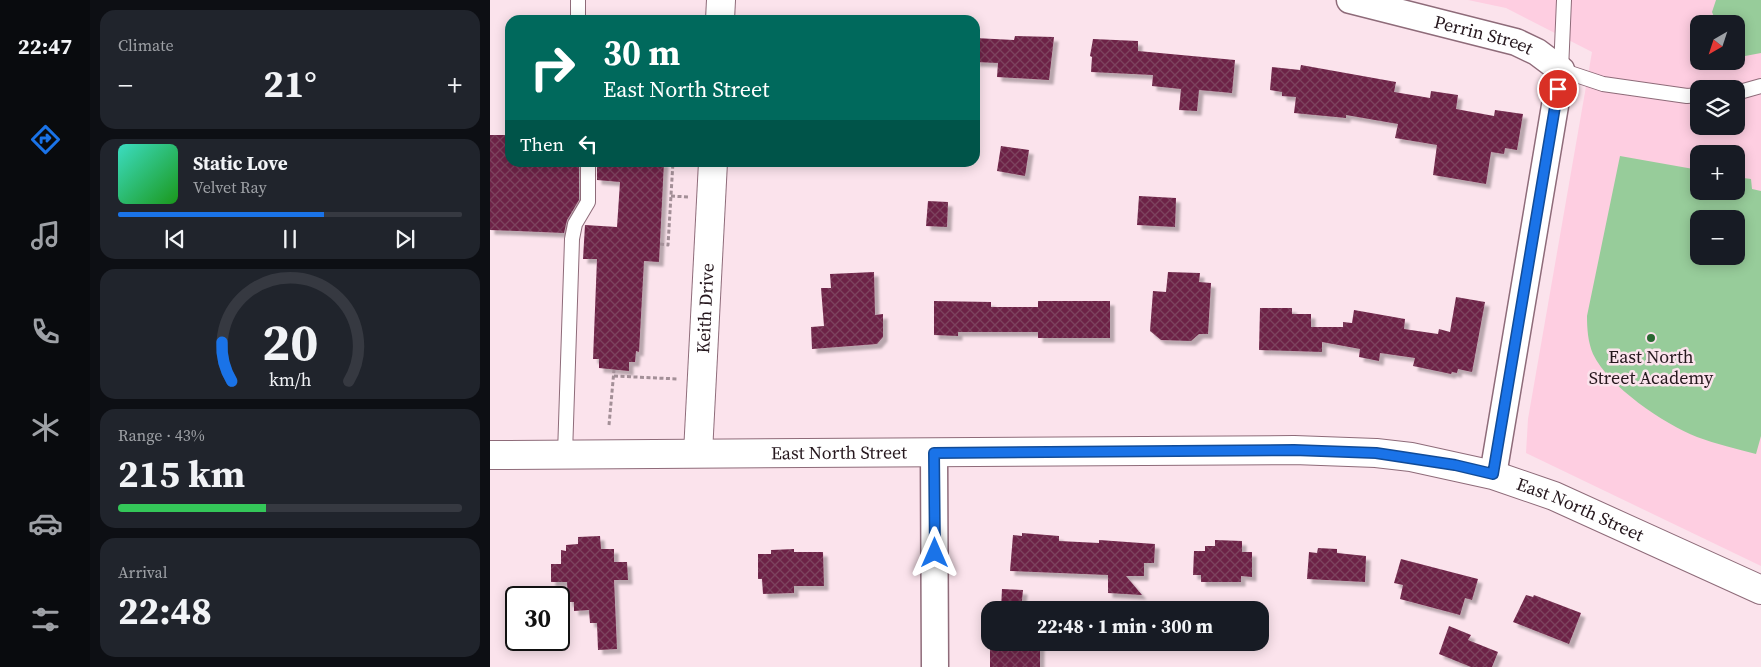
<!DOCTYPE html>
<meta charset="utf-8">
<style>
body{margin:0;font-family:"Source Serif 4",serif;background:#20242c;color:#f1f3f6;height:100vh;display:flex;flex-direction:column;font-size:19px;white-space:nowrap}
*{box-sizing:border-box;margin:0}
p{font-size:16px;color:#9ea1a6}
.icon{flex:none;width:28px;height:28px;fill:none;stroke:currentColor;stroke-width:2;stroke-linecap:round;stroke-linejoin:round}
.map{position:relative;flex:1;overflow:hidden}
.panel{display:flex;flex-direction:column;gap:10px;padding:10px;background:#0d0f14;width:400px}
.panel>*{flex:none}
.top-card{position:absolute;left:15px;top:15px;width:475px;height:152px;border-radius:15px;box-shadow:0 2px 12px #0003;background:#00695c;color:#fff;overflow:hidden}
.needle{width:32px;rotate:219deg}
.controls{position:absolute;left:1200px;top:15px;display:grid;gap:10px}
.controls a{display:grid;place-items:center;width:55px;height:55px;border-radius:10px;background:#171b24;box-shadow:0 2px 12px #0003;font-size:25px}
.speed{position:absolute;left:15px;top:586px;display:flex;gap:10px;font-size:25px;font-weight:700;text-align:center}
.speed>*{display:grid;place-content:center;width:65px;height:65px;border-radius:50%;background:#171b24;box-shadow:0 2px 12px #0003;line-height:1}
.speed .limit{border:2px solid #111;border-radius:8px;background:#fff;color:#111}
.pin{position:absolute;display:grid;place-items:center;width:42px;height:42px;color:#fff;margin:-21px;border:2px solid #fff;border-radius:50%;box-shadow:0 1px 5px #0007}
.me{position:absolute;width:55px;margin:-28px;rotate:0deg;stroke-linejoin:round;filter:drop-shadow(0 0 4px #0008)}
.turn{display:flex;align-items:center;gap:18px;height:105px;padding:0 15px;font-size:22px}
.turn .icon{width:65px;height:65px;stroke-width:2.5}
.turn b{display:block;font-size:35px;line-height:42px}
.then{display:flex;align-items:center;height:48px;padding:0 15px;background:#0003;gap:10px;font-size:19px}
.big{font-size:38px;font-weight:700;line-height:1.1}
.panel .tile{flex:1;display:flex;flex-direction:column;justify-content:center;gap:8px;min-width:0;padding:0 18px;border-radius:15px;background:#20242c}
.panel .dial{align-items:center;gap:0}
.dial svg{height:130px;overflow:visible;fill:none;stroke:#363941;stroke-width:7;stroke-linecap:round;text-anchor:middle}
.dial text{fill:#f1f3f6;stroke:none}
.song{display:flex;align-items:center;gap:15px}
.cover{width:60px;height:60px;border-radius:8px;background:linear-gradient(135deg,hsl(170 70% 55%),hsl(120 70% 35%))}
.played{height:5px;border-radius:2px;background:linear-gradient(90deg,#1a73e8 60%,#363941 60%)}
.keys{display:flex;justify-content:space-around;direction:ltr}
.heat{display:flex;justify-content:space-between;align-items:center;font-size:28px;direction:ltr}
.charge{height:8px;border-radius:4px;background:linear-gradient(90deg,#34c759 43%,#363941 0)}
.trip{position:absolute;left:491px;top:601px;width:288px;height:50px;border-radius:15px;background:#171b24;box-shadow:0 2px 12px #0003;font-weight:700;line-height:50px;text-align:center}
main{display:flex;flex:1;min-height:0}
.tabs{display:flex;flex-direction:column;width:90px;justify-content:space-around;align-items:center;background:#090b0e;color:#9ea1a6}
.tabs .icon{width:35px;height:35px}
.tabs .selected{color:#1a73e8}
.tabs b{font-size:22px;color:#f1f3f6}
.map>svg:first-child{display:block}
.built{fill:#fecee1;fill-rule:evenodd}
.park{fill:#97cc9a;fill-rule:evenodd}
.building{fill:url(#building-cross-hatch);filter:url(#shadow)}
.lines{fill:none;stroke-linecap:round;stroke-linejoin:round}
.lane-casing{stroke:#8e6b79;stroke-width:16}
.street-casing{stroke:#8e6b79;stroke-width:29}
.secondary-casing{stroke:#8e6b79;stroke-width:30}
.path{stroke:#a38f97;stroke-width:3;stroke-dasharray:4 2.5;stroke-linecap:butt}
.lane{stroke:#fff;stroke-width:14}
.street{stroke:#fff;stroke-width:26}
.secondary{stroke:#fff;stroke-width:28}
.route-casing{stroke:#114b97;stroke-width:12}
.route{stroke:#1a73e8;stroke-width:9}
.poi-dot{fill:#296831;stroke:#fbe3ec;stroke-width:2}
.labels{text-anchor:middle;stroke-width:5;stroke-linejoin:round;paint-order:stroke}
.street-label{font-size:18px;fill:#25171d;stroke:#fbe3ec}
.poi-label{font-size:18px;fill:#25171d;stroke:#fbe3ec}
</style>
<main>
<nav class="tabs">
<b>22:47</b>
<svg class="icon selected" aria-label="directions" viewBox="0 0 24 24"><path d="M12 3l9 9-9 9-9-9zM9 14v-3h6M13 9l2 2-2 2"/></svg>
<svg class="icon" aria-label="music" viewBox="0 0 24 24"><path d="M9 18V5l10-2v13"/><circle cx="6" cy="18" r="3"/><circle cx="16" cy="16" r="3"/></svg>
<svg class="icon" aria-label="phone" viewBox="0 0 24 24"><path d="M5 4h4l2 5-3 2q2 4 5 5l2-3 5 2v4C11 20 4 13 5 4z"/></svg>
<svg class="icon" aria-label="climate" viewBox="0 0 24 24"><path d="M12 3v18M4 7l16 10M4 17L20 7"/></svg>
<svg class="icon" aria-label="car" viewBox="0 0 24 24"><path d="M5 17H2v-5l4-1 3-4h7l3 4 3 1v5h-3M9 17h6M6 11h13"/><circle cx="7" cy="17" r="2"/><circle cx="17" cy="17" r="2"/></svg>
<svg class="icon" aria-label="filters" viewBox="0 0 24 24"><path d="M4 7h16M4 17h16"/><circle cx="9" cy="7" r="2"/><circle cx="15" cy="17" r="2"/></svg>
</nav>
<section class="panel">
<div class="tile"><p>Climate</p>
<div class="heat"><a>−</a><b class="big">21°</b><a>+</a></div>
</div>
<div class="tile">
<div class="song"><i class="cover"></i><div><b>Static Love</b><p>Velvet Ray</p></div></div>
<div class="played"></div>
<div class="keys"><svg class="icon" aria-label="previous" viewBox="0 0 24 24"><path d="M18 5L8 12l10 7zM5 5v14"/></svg><svg class="icon" aria-label="pause" viewBox="0 0 24 24"><path d="M8 5v14M16 5v14"/></svg><svg class="icon" aria-label="next" viewBox="0 0 24 24"><path d="M6 5l10 7-10 7zM19 5v14"/></svg></div>
</div>
<div class="tile dial"><svg viewBox="0 0 100 80">
<path d="M14 69A42 42 0 1 1 86 69"/>
<path d="M14 69A42 42 0 0 1 8 45" stroke="#1a73e8"/>
<text x="50" y="56" font-size="32" font-weight="700">20</text>
<text x="50" y="72" font-size="11">km/h</text>
</svg></div>
<div class="tile"><p>Range · 43%</p><b class="big">215 km</b><div class="charge"></div></div>
<div class="tile"><p>Arrival</p><b class="big">22:48</b></div>
</section>
<div class="map">
<svg width="1271" height="667" viewBox="0 0 1271 667">
<defs>
<pattern id="building-cross-hatch" width="8" height="8" patternUnits="userSpaceOnUse" patternTransform="scale(1.25)"><rect width="8" height="8" fill="#6d2447"/><path d="M0 0l8 8M0 8l8-8" fill="none" stroke="#7d425e"/></pattern>
<filter id="shadow"><feDropShadow dx="4.5" dy="4.5" stdDeviation="1" flood-color="#0004"/></filter>
</defs>
<rect width="100%" height="100%" fill="#fbe3ec"/>
<path class="built" d="M978 0H1271V566L1036 453 1038 419 1102 52 1016 8ZM1209 24H1246V61H1209ZM1209 89H1246V126H1209ZM1209 154H1246V191H1209ZM1209 219H1246V256H1209Z"/>
<g class="park">
<path d="M1226 0H1271V53L1255 56 1246 54V24H1227L1222 12Z"/>
<path d="M1130 156 1209 170V191H1246V177L1261 179 1262 189 1271 191V436L1266 454C1247 449 1226 444 1207 437 1174 424 1118 386 1103 354 1098 342 1097 329 1097 316ZM1209 219H1246V256H1209Z"/>
</g>
<g class="building">
<path d="M525 36 564 37 559 80 507 77 508 63 485 62V38L524 40Z"/>
<path d="M603 39 648 41V51L745 60 742 93 709 90 707 111 689 110 691 89 662 86 663 75 601 72 602 57 600 56Z"/>
<path d="M811 65 906 82 904 92 940 98 941 91 968 95 966 109 1004 116 1005 110 1033 114 1027 150 1015 148 1014 154 1001 152 996 184 943 175 947 145 905 138 908 124 856 115V118L804 113 806 97 792 96V92L780 90 782 67 810 70Z"/>
<path d="M0 135H20V162H89V200L77 220 74 233 0 230Z"/>
<path d="M511 146 539 150 535 176 507 171Z"/>
<path d="M107 162H174L169 262 154 261 149 352 146 351 145 362H139V371L109 368V359H103L107 259H93L95 225 127 227 130 182 107 180Z"/>
<path d="M649 196 686 198 685 227 647 225Z"/>
<path d="M438 201 458 202 457 227 436 226Z"/>
<path d="M384 272 385 315 393 314V337L387 344 322 349 321 327 334 326 331 288H341L340 274Z"/>
<path d="M678 272 710 273 709 282 721 283 718 334H709L701 341 671 340 660 331 663 291 676 292Z"/>
<path d="M966 297 995 302 982 372 968 369 967 373 962 372 961 374 923 366 925 358 890 353 889 361 869 357 870 349 832 342V352L769 350 770 308H802V314H821V327H853V322L862 323 864 310 915 319 914 329 948 334 949 329 960 332Z"/>
<path d="M444 301 501 302V307H548V301H620V338H548V332H468V336L444 335Z"/>
<path d="M532 533 569 536V541L609 543V540L665 544 664 563H654V576H636L652 595 618 593V575L520 571 523 535 532 536Z"/>
<path d="M110 536 111 549H124V562H137L138 580H124L127 649 108 650 107 623H100L99 610 84 611V602H78L77 582H61V564H71V550L76 551V545L88 544V537Z"/>
<path d="M725 540 752 541V552H762V577L751 576V582H711V575H703L704 551H715V546H725Z"/>
<path d="M828 548 847 549V553L876 556 875 582 817 579 819 552 827 553Z"/>
<path d="M304 549V552H333L334 586H304V593L273 594 272 579H268V554H281V550Z"/>
<path d="M911 559 988 579 982 600 975 598 970 615 910 599 913 585 904 583Z"/>
<path d="M512 589 533 590 531 610 511 609Z"/>
<path d="M1036 595 1043 597 1044 595 1091 613 1079 644 1023 622Z"/>
<path d="M959 626 981 635 978 640 1008 652 1002 667H981L949 654Z"/>
<path d="M507 642H550V667H500V647H507Z"/>
</g>
<g class="lines">
<g class="lane-casing">
<g id="lane">
<path d="M1074 0 1071 70 1113 84 1197 96 1209 95"/>
<path d="M88 20V0"/>
<path d="M1246 93 1271 86"/>
<path d="M75 454C77 383 80 311 82 239L85 224 98 202V162"/>
</g>
</g>
<g class="street-casing">
<g id="street">
<path id="s1" d="M860 0 1026 42 1047 52 1071 70 1003 475"/>
<path d="M444 453 445 667"/>
</g>
</g>
<g class="secondary-casing">
<g id="secondary">
<path d="M230 20 231 0"/>
<path id="s2" d="M208 453 223 162"/>
<path id="s3" d="M0 455 804 450 886 453 921 457 1003 475 1064 496 1271 590"/>
</g>
</g>
<g class="path">
<path d="M181 196 198 197"/>
<path d="M170 244 178 245 183 162"/>
<path d="M124 376 188 379"/>
<path d="M119 425 124 370"/>
</g>
<use href="#lane" class="lane"/>
<use href="#street" class="street"/>
<use href="#secondary" class="secondary"/>
</g>
<g class="lines">
<g class="route-casing">
<path id="route" d="M445 553 444 453 804 450 886 453 965 465 1003 474 1068 89"/>
</g>
<use href="#route" class="route"/>
</g>
<circle class="poi-dot" cx="1161" cy="338" r="5"/>
<g class="labels">
<g class="street-label">
<text dy="6" stroke="none"><textPath href="#s1" startOffset="138">Perrin Street</textPath></text>
<text dy="6" stroke="none"><textPath href="#s2" startOffset="145">Keith Drive</textPath></text>
<text dy="6" stroke="none"><textPath href="#s3" startOffset="349">East North Street</textPath></text>
<text dy="6" stroke="none"><textPath href="#s3" startOffset="1099">East North Street</textPath></text>
</g>
<g class="poi-label">
<text x="1161" y="363">East North<tspan x="1161" dy="21">Street Academy</tspan></text>
</g>
</g>
</svg>
<div class="controls">
<a><svg class="needle" viewBox="-14 -14 28 28"><path d="M0-13l5 13h-10z" fill="#e53935"/><path d="M0 13l5-13h-10z" fill="#9ea1a6"/></svg></a>
<a><svg class="icon" aria-label="layers" viewBox="0 0 24 24"><path d="M12 4l9 5-9 5-9-5zM3 14l9 5 9-5"/></svg></a>
<a>+</a>
<a>−</a>
</div>
<div class="speed"><div class="limit">30</div></div>
<div class="pin" style="left:1068px;top:89px;background:#d93025"><svg class="icon" aria-label="arrive" viewBox="0 0 24 24"><path d="M6 21V4h12l-3 4 3 4H6"/></svg></div>
<svg class="me" style="left:445px;top:553px" viewBox="-20 -20 40 40"><path d="M0-17L14 15 0 8-14 15z" fill="#1a73e8" stroke="#fff" stroke-width="4"/></svg>
<div class="trip">22:48 · 1 min · 300 m</div>
<div class="top-card">
<div class="turn"><svg class="icon" aria-label="right" viewBox="0 0 24 24"><path d="M7 20v-9h11M14 6l5 5-5 5"/></svg><div><b>30 m</b>East North Street</div></div>
<div class="then">Then<svg class="icon" aria-label="left" viewBox="0 0 24 24"><path d="M17 20v-9H6M10 6l-5 5 5 5"/></svg></div>
</div>
</div>
</main>
